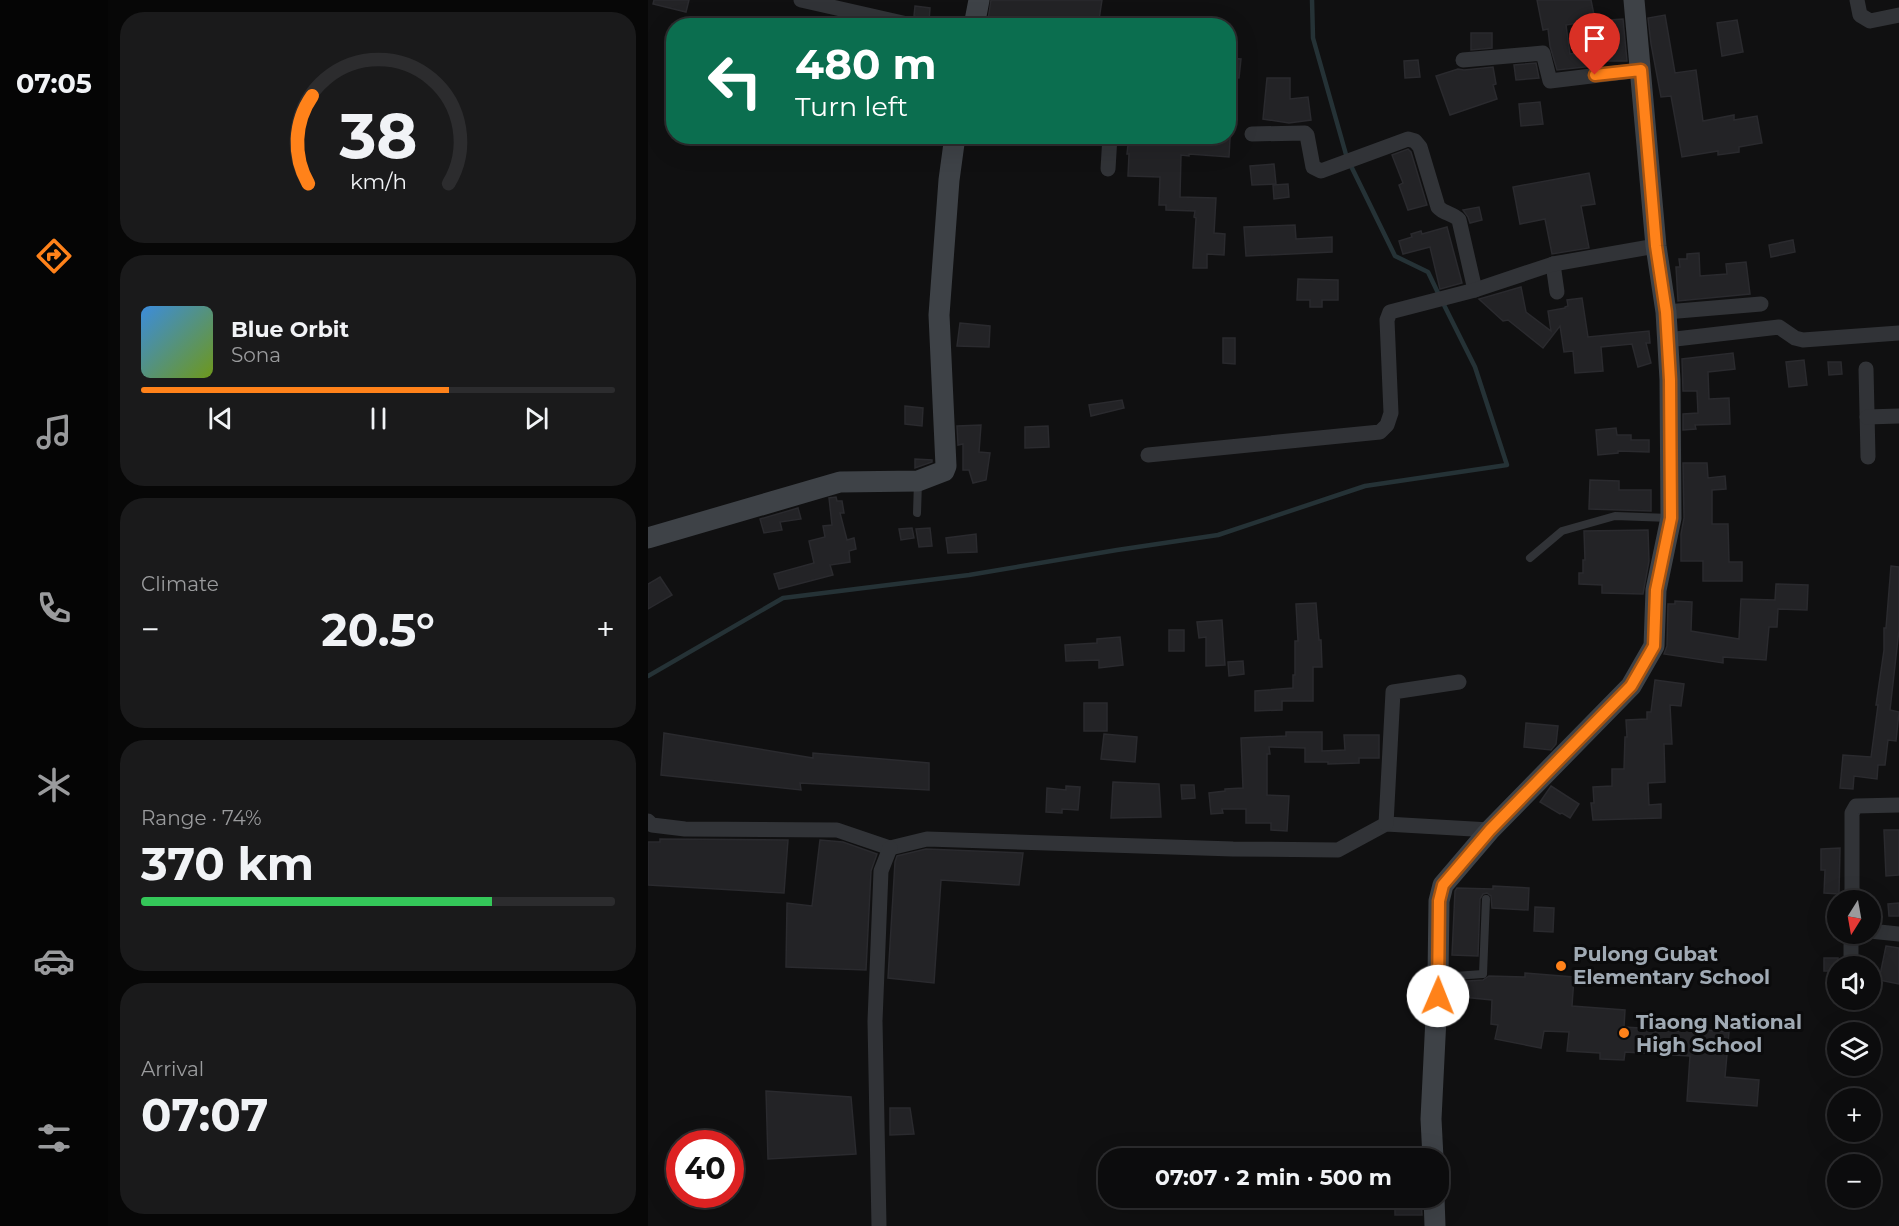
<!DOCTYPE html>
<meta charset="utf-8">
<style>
body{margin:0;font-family:Montserrat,sans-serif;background:#1a1a1b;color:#f1f3f6;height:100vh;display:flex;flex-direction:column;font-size:22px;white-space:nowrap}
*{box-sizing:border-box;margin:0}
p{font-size:20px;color:#9a9b9d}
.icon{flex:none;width:33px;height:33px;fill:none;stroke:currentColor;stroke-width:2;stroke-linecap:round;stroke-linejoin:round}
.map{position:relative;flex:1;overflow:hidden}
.drawer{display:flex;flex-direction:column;gap:12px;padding:12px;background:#070707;width:540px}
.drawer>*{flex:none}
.top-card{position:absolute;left:18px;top:18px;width:570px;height:126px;border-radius:24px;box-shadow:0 6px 24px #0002,0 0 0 2px #2c2c2e;background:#0b6e4f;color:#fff;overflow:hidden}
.needle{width:39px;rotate:191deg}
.controls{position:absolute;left:1179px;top:890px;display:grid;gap:12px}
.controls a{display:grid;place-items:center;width:54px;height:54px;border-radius:50%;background:#0c0c0d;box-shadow:0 6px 24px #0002,0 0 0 2px #2c2c2e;font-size:30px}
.speed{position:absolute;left:18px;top:1130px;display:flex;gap:12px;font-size:30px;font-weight:700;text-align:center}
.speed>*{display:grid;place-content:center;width:78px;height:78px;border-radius:50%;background:#0c0c0d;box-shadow:0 6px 24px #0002,0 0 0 2px #2c2c2e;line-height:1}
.speed .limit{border:9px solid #d22;background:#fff;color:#111}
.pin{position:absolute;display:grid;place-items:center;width:51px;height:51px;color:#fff;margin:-62px -26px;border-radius:50% 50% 50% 0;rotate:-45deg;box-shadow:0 0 6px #0007}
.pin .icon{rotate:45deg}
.me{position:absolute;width:66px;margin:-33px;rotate:1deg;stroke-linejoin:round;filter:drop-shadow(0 0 4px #0008)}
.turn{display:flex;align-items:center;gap:21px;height:126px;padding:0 30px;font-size:27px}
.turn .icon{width:78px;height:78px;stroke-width:2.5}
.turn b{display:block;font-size:42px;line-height:51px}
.big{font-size:45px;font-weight:700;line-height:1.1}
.drawer .card{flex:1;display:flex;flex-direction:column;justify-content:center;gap:9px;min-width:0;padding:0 21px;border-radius:24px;background:#1a1a1b}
.drawer .dial{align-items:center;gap:0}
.dial svg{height:156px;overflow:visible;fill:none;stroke:#2c2c2e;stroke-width:7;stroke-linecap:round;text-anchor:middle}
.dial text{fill:#f1f3f6;stroke:none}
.song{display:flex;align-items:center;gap:18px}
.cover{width:72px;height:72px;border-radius:9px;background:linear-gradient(135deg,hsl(210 70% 55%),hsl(80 70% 35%))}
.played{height:6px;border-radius:3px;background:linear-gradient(90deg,#ff821a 65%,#2c2c2e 65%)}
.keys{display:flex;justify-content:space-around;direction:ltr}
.heat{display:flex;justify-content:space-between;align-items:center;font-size:33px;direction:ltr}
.charge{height:9px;border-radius:4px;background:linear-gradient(90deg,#34c759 74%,#2c2c2e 0)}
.trip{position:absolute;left:450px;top:1148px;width:351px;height:60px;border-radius:24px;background:#0c0c0d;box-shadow:0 6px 24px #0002,0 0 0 2px #2c2c2e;font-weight:700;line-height:60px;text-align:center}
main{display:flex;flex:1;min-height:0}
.tabs{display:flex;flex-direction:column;width:108px;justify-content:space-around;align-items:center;background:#050505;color:#9a9b9d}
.tabs .icon{width:42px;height:42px}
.tabs .current{color:#ff821a}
.tabs b{font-size:27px;color:#f1f3f6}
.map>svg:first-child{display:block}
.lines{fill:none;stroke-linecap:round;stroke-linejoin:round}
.stream{stroke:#253236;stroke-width:4.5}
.building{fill:#232326;stroke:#2a2a2e;stroke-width:1.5}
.lane{stroke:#313337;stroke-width:8}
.street{stroke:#313337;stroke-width:15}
.secondary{stroke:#3e4247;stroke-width:21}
.route-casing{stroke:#a65411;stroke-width:15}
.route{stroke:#ff821a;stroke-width:10}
.poi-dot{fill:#ff821a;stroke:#0b0b0c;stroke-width:2}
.labels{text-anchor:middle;stroke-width:6;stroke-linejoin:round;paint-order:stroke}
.poi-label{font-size:20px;font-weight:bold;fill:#a0aab4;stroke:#0b0b0c;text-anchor:start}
</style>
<main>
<nav class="tabs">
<b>07:05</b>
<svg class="icon current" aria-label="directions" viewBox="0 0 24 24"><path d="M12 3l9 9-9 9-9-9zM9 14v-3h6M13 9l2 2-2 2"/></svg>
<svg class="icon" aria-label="music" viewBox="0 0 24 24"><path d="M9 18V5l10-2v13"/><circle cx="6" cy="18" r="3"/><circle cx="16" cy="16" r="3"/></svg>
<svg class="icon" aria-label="phone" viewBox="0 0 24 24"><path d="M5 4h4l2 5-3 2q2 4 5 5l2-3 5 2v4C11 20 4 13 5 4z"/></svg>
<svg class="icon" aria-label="climate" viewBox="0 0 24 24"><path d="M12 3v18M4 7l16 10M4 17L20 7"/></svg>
<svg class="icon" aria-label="car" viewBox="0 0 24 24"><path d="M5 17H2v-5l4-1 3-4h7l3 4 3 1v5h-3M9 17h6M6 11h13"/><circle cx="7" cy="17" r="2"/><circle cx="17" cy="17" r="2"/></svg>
<svg class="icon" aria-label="filters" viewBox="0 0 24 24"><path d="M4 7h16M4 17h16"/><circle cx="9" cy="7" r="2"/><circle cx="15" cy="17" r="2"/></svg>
</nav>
<section class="drawer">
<div class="card dial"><svg viewBox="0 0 100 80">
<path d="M14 69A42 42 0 1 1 86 69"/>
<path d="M14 69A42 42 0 0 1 16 24" stroke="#ff821a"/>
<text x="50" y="56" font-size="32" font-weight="700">38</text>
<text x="50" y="72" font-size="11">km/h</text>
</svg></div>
<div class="card">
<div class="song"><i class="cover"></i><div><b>Blue Orbit</b><p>Sona</p></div></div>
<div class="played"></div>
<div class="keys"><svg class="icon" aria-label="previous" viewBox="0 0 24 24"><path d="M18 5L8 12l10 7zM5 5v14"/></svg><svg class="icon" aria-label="pause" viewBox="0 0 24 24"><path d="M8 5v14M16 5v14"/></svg><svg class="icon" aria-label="next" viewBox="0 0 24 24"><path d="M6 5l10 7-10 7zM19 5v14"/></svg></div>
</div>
<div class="card"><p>Climate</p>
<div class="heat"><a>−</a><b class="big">20.5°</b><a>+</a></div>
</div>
<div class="card"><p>Range · 74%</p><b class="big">370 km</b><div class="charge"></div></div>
<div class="card"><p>Arrival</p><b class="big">07:07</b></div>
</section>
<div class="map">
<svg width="1251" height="1226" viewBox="0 0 1251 1226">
<rect width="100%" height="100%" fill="#101011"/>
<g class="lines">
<g class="stream">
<path d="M664 0 665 38 699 158"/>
<path d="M703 166 747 256 780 272 791 295"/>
<path d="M0 676 135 598 321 575 469 550 570 535 717 486 859 465 827 367 795 303"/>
</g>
</g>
<g class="building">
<path d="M6 0H41L38 12 5 4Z"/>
<path d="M343 0H454L450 26H433L417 23V20L390 17 388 26H339Z"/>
<path d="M889 0H943L947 20 918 25 922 54 962 47 961 20 975 19 979 61H955V65L909 70 902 46 900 29 895 30Z"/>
<path d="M267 6 282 8 281 21 266 16Z"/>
<path d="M1017 15 1027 73 1048 70 1055 121 1086 115V120L1109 116 1114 143 1091 147V152L1070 155V151L1034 157 1023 96 1013 97 1003 44 1000 18Z"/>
<path d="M1089 20 1095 52 1074 56 1069 23Z"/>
<path d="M823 33H844V48L823 50Z"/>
<path d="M580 58 593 59 591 78 580 77Z"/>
<path d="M770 60 772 77 757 78 756 61Z"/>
<path d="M888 63 891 78 868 80 866 65Z"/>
<path d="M845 67 848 84 845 85 849 99 802 115 788 76 810 69 816 70Z"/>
<path d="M619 78H642V99L660 97 663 120 641 123 615 119Z"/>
<path d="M892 102 895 124 873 126 871 104Z"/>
<path d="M481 136 524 140V136L582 138 581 157 541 154V156L533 155 532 197 568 198 566 233 577 234 576 255 559 254V268H545L548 218 546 217 547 211 518 210V205H511L512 177 480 176 481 154H479Z"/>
<path d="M760 149 763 152 779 205 760 210 751 185 755 183 744 155Z"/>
<path d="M626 164 628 184 604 185 602 166Z"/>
<path d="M941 173 947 204 933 206 941 248 904 254 897 219 872 224 865 187Z"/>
<path d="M640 184 641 197 626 199 625 185Z"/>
<path d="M831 207 834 220 822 223 820 217 815 210Z"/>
<path d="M647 225 648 239 684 237V252L598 256 596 227Z"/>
<path d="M799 227 814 283 792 289 782 247 755 254 751 241 764 237 763 234 773 231 774 234Z"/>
<path d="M1145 240 1147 252 1123 257 1121 245Z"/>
<path d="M1051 253 1052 276 1079 274 1078 264 1098 262 1102 294 1030 301 1028 267H1032L1031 259H1039V254Z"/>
<path d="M650 279 690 280V300H674V307H662V300H649Z"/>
<path d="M873 287 878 312 903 331 900 311 917 308V307L920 306 919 300 934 298 940 337 1001 331 1002 343H998L1003 363 990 367 984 344 953 347 955 371 927 373 925 351 916 352 912 326 895 348 860 320 855 321 831 299Z"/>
<path d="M312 323 342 326 341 347 309 346Z"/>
<path d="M575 338H587V364L575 363Z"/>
<path d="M1085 353 1087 369 1060 372 1061 399 1081 398 1082 424 1047 425 1048 429 1035 430V414L1050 413 1049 391H1035L1034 359Z"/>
<path d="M1156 360 1159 385 1141 387 1138 362Z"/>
<path d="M1180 362H1193L1194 374 1181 375Z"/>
<path d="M474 400 476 408 443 416 441 405Z"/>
<path d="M257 406 275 408 274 426 257 424Z"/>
<path d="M333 425 331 452 342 453 338 480 325 483 321 470H315V444L310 445 309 426Z"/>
<path d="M400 426 401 447 377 448V427Z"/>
<path d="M968 428 969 435H983V440H1001V452L970 451V453L950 455 948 430Z"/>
<path d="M267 459 284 460V462L267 468Z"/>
<path d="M1035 463H1059L1060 478 1077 476 1078 489 1064 490V524H1080L1081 562H1094V581H1055V561H1033V534L1036 518Z"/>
<path d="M942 480 971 481V490H1003V511L941 509Z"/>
<path d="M188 497 189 501H194L196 513H192L199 540 206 538 208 549 201 551 202 562 182 565 185 575 131 589 126 574 166 563 161 541 177 537 175 526 184 525 181 498Z"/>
<path d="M150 508 153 519 132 522 134 530 116 533 112 519Z"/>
<path d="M264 528 266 538 253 540 251 529Z"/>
<path d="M282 528 284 546 271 547 268 529Z"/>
<path d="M1000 530 1001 561 995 594 954 593V585L931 584V573H935V560H937L936 531Z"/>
<path d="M328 534 329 552 300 553 298 538Z"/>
<path d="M1243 566 1251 567V630L1242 710 1251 712 1248 741 1240 740 1237 765H1230L1229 779 1206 776 1205 789 1192 788 1195 755 1223 757 1230 705H1228L1236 650V628H1238Z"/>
<path d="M12 577 24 595 0 609V584Z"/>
<path d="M1128 584 1160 585 1159 610 1130 609 1129 627H1121L1118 660 1075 657V663L1016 654 1019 646 1020 604H1027V601L1044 602 1043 631 1091 639 1093 599 1127 600Z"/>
<path d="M668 603 671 640H673L674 667H665V701H634V710L607 711V691L645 688V675H647V641H650L648 604Z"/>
<path d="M574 620 577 665 558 666V637L551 638 549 622Z"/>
<rect x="521" y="630" width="15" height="21"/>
<path d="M472 637 475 665 451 668V660L418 661 417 645 449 643V639Z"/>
<path d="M595 661 596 674 581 676 580 662Z"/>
<path d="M1007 680 1036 684 1033 706 1022 705 1024 744H1016L1017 782 1000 783 1001 805 1013 804V818L945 820 943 803H946L945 787 964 786V769H976L977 737H979L978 720 999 719V712H1003Z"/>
<rect x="436" y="703" width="23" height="28"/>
<path d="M878 723 910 726 908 744 903 750 876 747Z"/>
<path d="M638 732H674V751L697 750 696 735H731V758H711V763L680 764V762H657V748L621 747 622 754H619V795L641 796 639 831 623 830V823H598V809H574L575 813 563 814 561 793 577 791V789L595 788 593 738 638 736Z"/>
<path d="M16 733 165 758V753L281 763V790L152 783 153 790 13 775Z"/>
<path d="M456 734 489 737 487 762 453 759Z"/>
<path d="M465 782 511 784 513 817 463 818Z"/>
<path d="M533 785H546L547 798 534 799Z"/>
<path d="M418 786 432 787 430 810 414 809V813L398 812 399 788 418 790Z"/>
<path d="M903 786 931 804 922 818 914 813 912 814 892 802Z"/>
<path d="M1236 830H1251V875L1238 876Z"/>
<path d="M12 839 140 840 136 893 0 885V842H12Z"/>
<path d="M172 840 195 842 229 854 223 871 218 970 138 967 139 903 164 906Z"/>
<path d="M1192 848 1191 894 1176 893 1177 870H1173V849Z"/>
<path d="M278 849 375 853 371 885 293 880 286 983 240 978 247 862 249 856Z"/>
<path d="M845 886 881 888 880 910 844 908 843 896 839 893 835 894 832 899 830 956 804 955 807 891 809 888 845 889Z"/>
<path d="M1251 903V916H1241L1240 904Z"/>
<path d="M887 907 906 908 905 932 886 931Z"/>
<path d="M1238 946 1251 948V984L1231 980Z"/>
<rect x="1176" y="958" width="14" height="13"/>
<path d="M877 973 926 977 924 1006 977 1010 976 1027 1025 1030V1027L1081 1032 1077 1077 1111 1080 1109 1106 1039 1101 1042 1056 977 1052 976 1060 952 1059V1053L919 1051 921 1032 896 1031 893 1048 847 1039 850 1025 843 1024 844 1000 804 996V982L835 980 841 976 877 977Z"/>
<path d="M118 1091 203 1097 208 1154 120 1159Z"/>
<path d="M242 1108H262L266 1134 242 1135Z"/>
<path d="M747 1197H773L774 1215H747Z"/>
</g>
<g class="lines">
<g class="lane">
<path d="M269 513 270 482"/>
<path d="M882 558 914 531 967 516 1022 518"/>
<path d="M792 977 835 974 838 899"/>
</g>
<g class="street">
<path d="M153 0 268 26"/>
<path d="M1209 0 1212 15 1222 21 1251 15"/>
<path d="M815 60 895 53 902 81 993 70"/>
<path d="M604 134 657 133 659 135 665 167 673 171 760 139 767 141 772 147 790 207C796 214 805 213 811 220L827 290"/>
<path d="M460 169 462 136"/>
<path d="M905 264 909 292"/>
<path d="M1018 312 1113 304"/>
<path d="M1019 340 1131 327 1147 338 1155 340 1251 333"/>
<path d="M1218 369 1220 457"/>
<path d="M1219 417 1251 416"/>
<path d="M500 455 732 432 739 425 743 413 739 320 742 312 827 290 905 264 1008 246"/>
<path d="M0 821 4 825 37 829 189 830 242 848 279 839 585 849 690 850 738 824 842 830"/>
<path d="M738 824 745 692 811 682"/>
<path d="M1204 900V813L1208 806 1251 805"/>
<path d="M1222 931 1251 934"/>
<path d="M1203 963V933"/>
<path d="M231 1226 227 1021 233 871 242 848"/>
</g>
<g class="secondary">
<path d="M326 26 331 0"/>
<path d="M0 538 192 482 270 481 296 471 298 466 291 315 301 180 307 136"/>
<path d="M785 1158 783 1119 790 977 791 901 795 885 842 830 983 686 1006 646 1008 590 1023 518 1022 380 1018 312 1008 246 986 0"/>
<path d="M786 1197 787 1226"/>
</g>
</g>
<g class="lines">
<g class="route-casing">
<path id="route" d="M790 996 791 901 795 885 842 830 983 686 1006 646 1008 590 1023 518 1022 380 1018 312 1008 246 993 70 947 75"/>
</g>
<use href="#route" class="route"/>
</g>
<g class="poi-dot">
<circle cx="913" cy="966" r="6"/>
<circle cx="976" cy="1033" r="6"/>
</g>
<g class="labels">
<g class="poi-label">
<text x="925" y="961">Pulong Gubat<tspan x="925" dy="23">Elementary School</tspan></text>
<text x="988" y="1029">Tiaong National<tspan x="988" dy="23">High School</tspan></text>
</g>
</g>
</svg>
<div class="controls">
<a><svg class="needle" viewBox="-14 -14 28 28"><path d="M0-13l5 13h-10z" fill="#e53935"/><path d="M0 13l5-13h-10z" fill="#9a9b9d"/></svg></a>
<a><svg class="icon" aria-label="sound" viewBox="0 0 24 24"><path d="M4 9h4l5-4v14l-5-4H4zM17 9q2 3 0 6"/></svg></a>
<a><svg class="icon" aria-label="layers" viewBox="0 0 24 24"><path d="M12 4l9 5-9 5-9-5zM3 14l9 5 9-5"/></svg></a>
<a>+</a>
<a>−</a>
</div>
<div class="speed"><div class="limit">40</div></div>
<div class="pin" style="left:947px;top:75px;background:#d93025"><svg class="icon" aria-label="arrive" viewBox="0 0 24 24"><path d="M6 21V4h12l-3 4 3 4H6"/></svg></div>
<svg class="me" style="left:790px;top:996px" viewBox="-20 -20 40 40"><circle r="19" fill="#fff"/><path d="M0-13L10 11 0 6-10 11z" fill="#ff821a"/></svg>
<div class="trip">07:07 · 2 min · 500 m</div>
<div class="top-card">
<div class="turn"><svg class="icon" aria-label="left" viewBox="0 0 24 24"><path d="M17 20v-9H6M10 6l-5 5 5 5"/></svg><div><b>480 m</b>Turn left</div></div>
</div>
</div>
</main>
